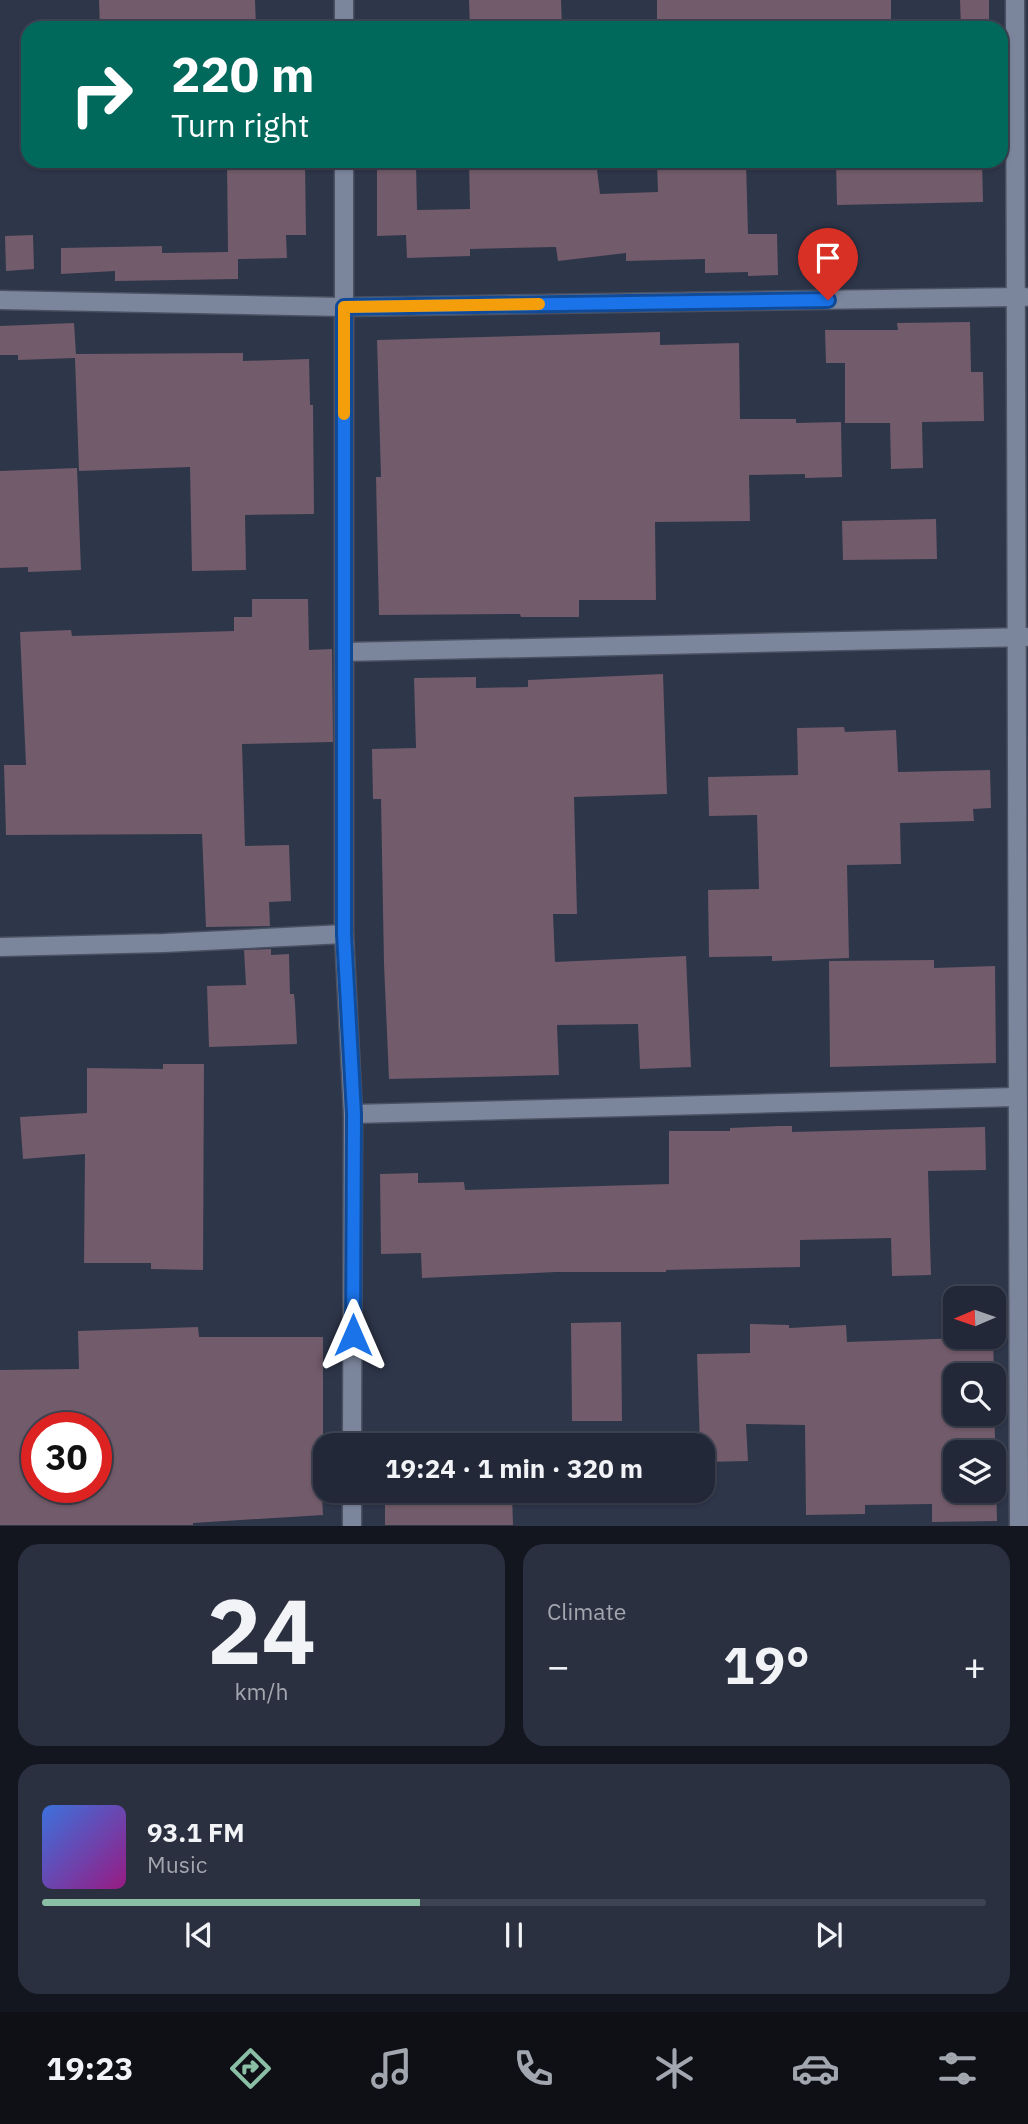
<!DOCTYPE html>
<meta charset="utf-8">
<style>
body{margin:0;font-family:"IBM Plex Sans",sans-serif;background:#2a3040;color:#f1f3f6;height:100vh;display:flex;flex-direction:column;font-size:26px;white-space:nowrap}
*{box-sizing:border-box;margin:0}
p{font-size:23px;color:#a2a6ae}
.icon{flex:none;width:38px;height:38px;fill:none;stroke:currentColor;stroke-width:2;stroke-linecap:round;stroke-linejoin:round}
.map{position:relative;height:1526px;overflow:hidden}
.sheet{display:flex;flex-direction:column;gap:18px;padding:18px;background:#13161f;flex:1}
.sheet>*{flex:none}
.top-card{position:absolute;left:21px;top:21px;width:987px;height:147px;border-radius:21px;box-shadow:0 2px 5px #0004,0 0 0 2px #3f4453;background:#00695c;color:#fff;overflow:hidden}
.needle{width:46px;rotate:268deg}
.tools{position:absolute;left:943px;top:1286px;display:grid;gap:14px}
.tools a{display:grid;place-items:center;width:63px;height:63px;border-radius:14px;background:#222838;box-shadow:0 2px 5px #0004,0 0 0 2px #3f4453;font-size:35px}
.speed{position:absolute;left:21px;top:1412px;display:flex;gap:14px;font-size:35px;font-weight:700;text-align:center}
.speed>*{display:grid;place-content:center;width:91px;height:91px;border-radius:50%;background:#222838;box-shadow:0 2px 5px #0004,0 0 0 2px #3f4453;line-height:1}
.speed .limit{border:10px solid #d22;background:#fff;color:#111}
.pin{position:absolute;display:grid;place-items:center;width:60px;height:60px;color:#fff;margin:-72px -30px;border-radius:50% 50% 50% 0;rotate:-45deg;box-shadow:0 0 7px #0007}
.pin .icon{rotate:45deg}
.me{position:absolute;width:77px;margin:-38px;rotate:0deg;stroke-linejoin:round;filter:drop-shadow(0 0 5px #0008)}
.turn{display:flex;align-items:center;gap:24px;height:147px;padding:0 35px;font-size:32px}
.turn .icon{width:91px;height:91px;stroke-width:2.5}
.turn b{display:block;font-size:49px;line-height:60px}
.big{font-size:52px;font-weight:800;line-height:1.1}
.sheet .widget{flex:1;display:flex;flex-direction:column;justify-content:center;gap:10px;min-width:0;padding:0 24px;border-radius:21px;background:#2a3040}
.sheet .dial{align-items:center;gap:0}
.dial b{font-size:91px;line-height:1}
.song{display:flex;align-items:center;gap:21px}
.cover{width:84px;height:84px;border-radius:10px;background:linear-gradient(135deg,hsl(220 70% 55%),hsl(310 70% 35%))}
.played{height:7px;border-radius:4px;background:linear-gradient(90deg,#8abfa5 40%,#3f4453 40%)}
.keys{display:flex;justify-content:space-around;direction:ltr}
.heat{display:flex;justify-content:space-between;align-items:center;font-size:38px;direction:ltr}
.sheet .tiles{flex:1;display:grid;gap:18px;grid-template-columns:1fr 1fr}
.widget:last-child{grid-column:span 2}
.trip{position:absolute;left:313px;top:1433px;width:402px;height:70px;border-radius:21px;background:#222838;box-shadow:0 2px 5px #0004,0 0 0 2px #3f4453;font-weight:800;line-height:70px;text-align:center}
.tab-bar{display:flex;height:112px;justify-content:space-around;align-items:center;background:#0e1016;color:#a2a6ae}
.tab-bar .icon{width:49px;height:49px}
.tab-bar .active{color:#8abfa5}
.tab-bar b{font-size:32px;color:#f1f3f6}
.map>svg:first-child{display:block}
.building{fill:#725b6a;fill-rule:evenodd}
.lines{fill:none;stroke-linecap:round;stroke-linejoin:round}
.street-casing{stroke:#4a5162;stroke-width:21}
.street{stroke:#7b859c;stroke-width:18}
.route-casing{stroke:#114b97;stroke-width:18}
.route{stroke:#1a73e8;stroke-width:12}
.slow{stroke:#f59e0b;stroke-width:12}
</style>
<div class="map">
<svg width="1028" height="1526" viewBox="0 0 1028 1526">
<rect width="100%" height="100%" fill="#2e364a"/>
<g class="building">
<path d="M99 0H255L256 28H100Z"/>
<path d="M469 0H561L562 28H470Z"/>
<rect x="657" y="0" width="234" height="28"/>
<path d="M960 0H989V28H961Z"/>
<path d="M227 161H305L306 235H286L287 258 238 259V279L115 281V271L61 274V248L162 246V253L228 252Z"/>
<path d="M469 161H596L600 194 658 192 657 163 746 161 748 234H777L778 275 748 276V272L705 273V259L626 261V253L558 261 556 247 470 249V256L407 258 406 235 377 236V165L416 164 417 210 470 209Z"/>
<path d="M836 161H982L983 202 837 205Z"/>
<path d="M33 235 34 269 6 271 5 236Z"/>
<path d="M970 322 971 372H983L984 421 922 422 923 468 891 469 890 423H845V363H826L825 330H898L897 323Z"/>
<path d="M74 323 76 354 243 353V361L309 359 310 405H313L314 514 245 515 246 570 192 571 190 467 79 471 75 358 18 360V355H0V326Z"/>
<path d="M660 332V345L739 343 740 419H796V423L841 422 842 477 805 478V474L749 475 750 521 655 522 656 600H579V617H521L520 614 379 615 376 477H381L377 340Z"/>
<path d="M77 468 81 570 28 572V567L0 568V471Z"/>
<path d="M936 519 937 559 843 560 842 521Z"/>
<path d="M252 599H308L309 650 332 649 333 742 242 744 245 846 289 845 291 901 269 902 270 926 206 927 202 834 6 835 4 765H26L20 632 71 630 72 636 234 631V617H252Z"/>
<path d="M663 674 667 794 574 797 577 914H553L555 962 686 956 691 1067 640 1069 638 1024 557 1025 559 1075 389 1079 384 964 381 799H373L372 749 416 748 414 678 476 677V688L528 687V680Z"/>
<path d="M844 727 845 732 896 730 898 772 990 770 991 808 973 809 974 821 900 823 901 864 847 865 849 958 772 961V956L709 957 708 890 759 889 757 815 709 816 708 777 798 775 797 728Z"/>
<path d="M271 949V955L289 954 290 994H294L295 1003 297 1044 209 1047 207 986 246 985 244 950Z"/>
<path d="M934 960V968L995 966 996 1063 830 1067 829 961Z"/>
<path d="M163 1064H204L203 1270 151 1269V1263H84L85 1154 23 1159 20 1117 87 1113V1068L163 1069Z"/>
<path d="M778 1126H792V1132L985 1127 986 1170 928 1171 931 1275 892 1276 891 1238 800 1240V1267L666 1270V1272H556L422 1278 421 1253 381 1254 380 1174 418 1173V1183L464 1182 465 1190 669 1184V1131H730V1128Z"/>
<path d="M621 1322 622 1421H572L571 1323Z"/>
<path d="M750 1324 789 1325V1328L846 1325 847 1342 993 1337 994 1376H956V1414H994V1399L997 1521 932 1522V1504L865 1505V1514L806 1515 805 1425 746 1424 748 1461 704 1462V1446H700L697 1354 750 1353ZM956 1452H994V1491H956Z"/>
<path d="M198 1327 199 1337H323V1439H319L323 1515 193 1523V1525H0V1370L79 1369 78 1331ZM37 1428H96V1488H37Z"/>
<path d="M385 1491H412V1497L512 1494 513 1525H385Z"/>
</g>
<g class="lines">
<g class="street-casing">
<g id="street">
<path d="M1015 0 1019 1526"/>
<path d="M344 28V0"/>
<path d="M344 161V934L353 1114 352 1446"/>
<path d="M0 300 344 307 1025 297"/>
<path d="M344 652 1026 637"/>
<path d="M0 947 164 943 344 934"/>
<path d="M353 1114 1016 1097"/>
<path d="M352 1526V1491"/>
</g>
</g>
<use href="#street" class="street"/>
</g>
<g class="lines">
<g class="route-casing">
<path id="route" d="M353 1335 354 1114 344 934V307L828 300"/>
</g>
<use href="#route" class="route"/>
<path class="slow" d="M344 414V307L539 304"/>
</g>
</svg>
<div class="tools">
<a><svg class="needle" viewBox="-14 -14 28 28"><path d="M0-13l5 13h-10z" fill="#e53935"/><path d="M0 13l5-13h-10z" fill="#a2a6ae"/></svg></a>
<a><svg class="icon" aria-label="search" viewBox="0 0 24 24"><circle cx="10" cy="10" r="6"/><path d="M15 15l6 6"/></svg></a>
<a><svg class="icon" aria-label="layers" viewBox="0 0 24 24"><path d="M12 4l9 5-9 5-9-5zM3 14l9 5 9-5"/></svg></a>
</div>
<div class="speed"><div class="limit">30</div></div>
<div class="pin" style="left:828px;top:300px;background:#d93025"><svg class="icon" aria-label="arrive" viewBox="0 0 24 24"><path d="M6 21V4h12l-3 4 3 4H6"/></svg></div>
<svg class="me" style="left:353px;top:1335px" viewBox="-20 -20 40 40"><path d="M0-17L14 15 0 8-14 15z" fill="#1a73e8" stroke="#fff" stroke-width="4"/></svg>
<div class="trip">19:24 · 1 min · 320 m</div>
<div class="top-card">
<div class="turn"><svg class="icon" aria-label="right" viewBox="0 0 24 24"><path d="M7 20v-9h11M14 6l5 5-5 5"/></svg><div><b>220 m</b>Turn right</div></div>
</div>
</div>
<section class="sheet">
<div class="tiles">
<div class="widget dial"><b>24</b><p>km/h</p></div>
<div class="widget"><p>Climate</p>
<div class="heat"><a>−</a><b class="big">19°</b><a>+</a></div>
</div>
<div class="widget">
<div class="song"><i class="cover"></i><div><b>93.1 FM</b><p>Music</p></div></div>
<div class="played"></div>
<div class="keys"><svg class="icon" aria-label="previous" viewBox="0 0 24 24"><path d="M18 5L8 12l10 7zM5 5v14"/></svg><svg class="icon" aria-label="pause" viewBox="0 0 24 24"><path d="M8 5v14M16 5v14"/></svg><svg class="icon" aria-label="next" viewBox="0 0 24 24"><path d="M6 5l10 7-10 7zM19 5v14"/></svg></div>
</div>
</div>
</section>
<nav class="tab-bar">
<b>19:23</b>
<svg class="icon active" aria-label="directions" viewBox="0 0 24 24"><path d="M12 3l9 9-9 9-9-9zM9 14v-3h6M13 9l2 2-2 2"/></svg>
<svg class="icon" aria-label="music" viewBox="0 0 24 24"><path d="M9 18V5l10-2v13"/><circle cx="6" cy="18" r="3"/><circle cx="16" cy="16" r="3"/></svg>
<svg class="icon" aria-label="phone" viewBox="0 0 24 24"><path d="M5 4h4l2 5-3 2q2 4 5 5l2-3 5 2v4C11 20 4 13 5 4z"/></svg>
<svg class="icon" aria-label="climate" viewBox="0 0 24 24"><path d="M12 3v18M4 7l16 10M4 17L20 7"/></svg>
<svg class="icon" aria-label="car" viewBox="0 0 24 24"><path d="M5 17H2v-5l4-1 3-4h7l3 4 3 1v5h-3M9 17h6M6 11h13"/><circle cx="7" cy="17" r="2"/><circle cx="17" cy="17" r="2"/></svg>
<svg class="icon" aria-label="filters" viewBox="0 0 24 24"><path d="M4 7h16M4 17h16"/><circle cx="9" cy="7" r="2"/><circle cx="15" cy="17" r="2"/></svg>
</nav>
